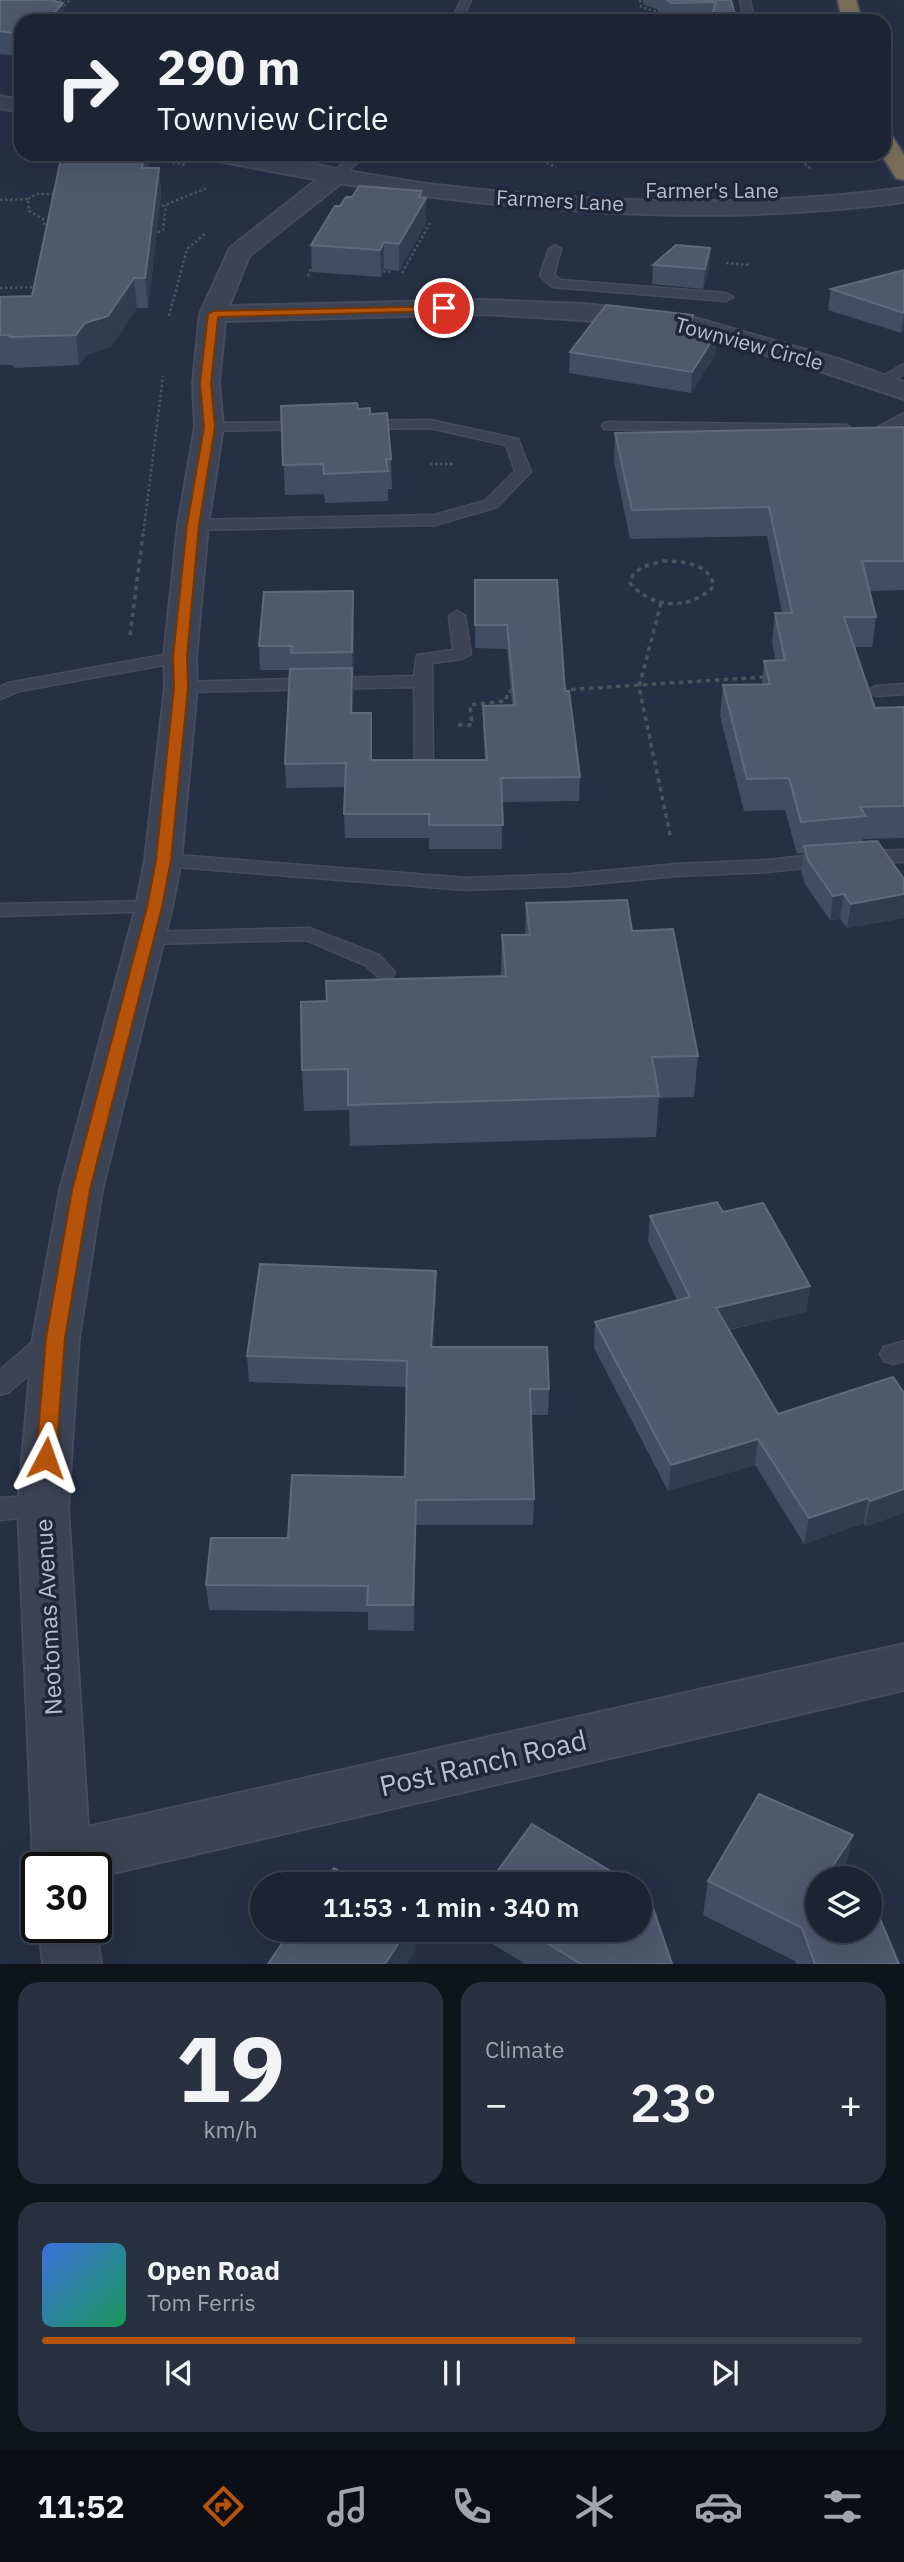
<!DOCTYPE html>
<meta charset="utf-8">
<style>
body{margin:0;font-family:"IBM Plex Sans",sans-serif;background:#29303f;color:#f1f3f6;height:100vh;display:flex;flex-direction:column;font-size:26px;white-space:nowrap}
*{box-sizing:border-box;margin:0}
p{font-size:23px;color:#a0a4ac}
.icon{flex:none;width:38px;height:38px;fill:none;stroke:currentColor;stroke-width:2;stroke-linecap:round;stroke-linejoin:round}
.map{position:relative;height:1964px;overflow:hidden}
.drawer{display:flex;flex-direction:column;gap:18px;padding:18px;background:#0f141c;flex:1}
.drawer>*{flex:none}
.hud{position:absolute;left:14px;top:14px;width:877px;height:147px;border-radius:21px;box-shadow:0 7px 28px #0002,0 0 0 2px #3a414e;background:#1c2433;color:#f1f3f6;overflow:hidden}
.fabs{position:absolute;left:805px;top:1866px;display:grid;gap:14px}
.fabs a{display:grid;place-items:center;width:77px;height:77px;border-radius:50%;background:#1c2433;box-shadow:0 7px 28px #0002,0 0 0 2px #3a414e;font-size:35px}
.speed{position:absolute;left:21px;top:1852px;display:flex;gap:14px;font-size:35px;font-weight:700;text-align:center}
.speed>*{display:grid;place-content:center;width:91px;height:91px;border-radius:50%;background:#1c2433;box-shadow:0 7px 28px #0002,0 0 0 2px #3a414e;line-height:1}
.speed .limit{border:4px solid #111;border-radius:10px;background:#fff;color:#111}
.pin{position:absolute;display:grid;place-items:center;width:60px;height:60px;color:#fff;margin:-30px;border:4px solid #fff;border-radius:50%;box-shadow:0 2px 7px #0007}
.me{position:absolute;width:77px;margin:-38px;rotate:4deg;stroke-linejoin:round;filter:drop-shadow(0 0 5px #0008)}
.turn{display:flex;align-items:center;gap:24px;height:147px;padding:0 28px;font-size:32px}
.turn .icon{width:91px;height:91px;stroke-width:2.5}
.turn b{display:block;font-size:49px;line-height:60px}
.big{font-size:52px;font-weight:600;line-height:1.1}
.drawer .card{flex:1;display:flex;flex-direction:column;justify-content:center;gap:10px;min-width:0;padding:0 24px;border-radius:21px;background:#29303f}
.drawer .dial{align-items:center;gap:0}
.dial b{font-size:91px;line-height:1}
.song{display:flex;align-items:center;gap:21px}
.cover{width:84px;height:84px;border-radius:10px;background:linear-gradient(135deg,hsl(220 70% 55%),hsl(150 70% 35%))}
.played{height:7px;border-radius:4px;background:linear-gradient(90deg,#b45309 65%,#3a414e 65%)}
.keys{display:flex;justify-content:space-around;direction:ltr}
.heat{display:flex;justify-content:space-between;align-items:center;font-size:38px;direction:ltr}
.drawer .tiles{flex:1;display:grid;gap:18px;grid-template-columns:1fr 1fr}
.card:last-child{grid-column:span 2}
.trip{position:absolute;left:250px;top:1872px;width:402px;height:70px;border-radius:35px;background:#1c2433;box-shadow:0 7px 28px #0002,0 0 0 2px #3a414e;font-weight:600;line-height:70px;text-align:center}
.tab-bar{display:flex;height:112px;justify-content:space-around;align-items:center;background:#0b0e14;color:#a0a4ac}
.tab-bar .icon{width:49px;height:49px}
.tab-bar .on{color:#b45309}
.tab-bar b{font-size:32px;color:#f1f3f6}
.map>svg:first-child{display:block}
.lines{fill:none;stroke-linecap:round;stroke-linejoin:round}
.service-casing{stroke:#454c5d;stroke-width:3}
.minor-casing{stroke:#454c5d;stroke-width:4}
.tertiary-casing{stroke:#454c5d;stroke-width:4}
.motorway-casing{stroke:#434b5b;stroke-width:4}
.path-far1{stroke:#42585d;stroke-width:2.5;stroke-dasharray:2.5 2.5;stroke-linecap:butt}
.path{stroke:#42585d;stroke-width:3.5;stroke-dasharray:4.5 4.5;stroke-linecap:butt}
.service{fill:#3b4354;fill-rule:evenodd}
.minor{fill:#3b4354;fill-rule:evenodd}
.tertiary{fill:#3b4354;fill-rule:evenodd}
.motorway{fill:#7a7058;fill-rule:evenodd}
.wall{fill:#414d62}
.shaded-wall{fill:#313c51}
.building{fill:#4e596e;stroke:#5f697c;stroke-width:2}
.route{fill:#b45309;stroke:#753606;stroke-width:2}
.labels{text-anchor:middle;stroke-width:7;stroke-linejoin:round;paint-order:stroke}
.far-street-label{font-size:21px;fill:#b9becd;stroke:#202739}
.street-label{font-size:24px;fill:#b9becd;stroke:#202739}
.near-street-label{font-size:28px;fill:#b9becd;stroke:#202739}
</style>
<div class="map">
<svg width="904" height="1964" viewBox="0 0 904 1964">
<rect width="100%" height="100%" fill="#263044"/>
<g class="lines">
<g class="service-casing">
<g id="service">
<path d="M461 0H471L462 21H452Z"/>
<path d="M740 0H750L754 21H744Z"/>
<path d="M353 154H366L340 179H332V173Z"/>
<path d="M555 245 561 249 554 275 561 280 726 293 733 297 726 301 552 287 540 276 549 249Z"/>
<path d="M904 364V374L884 385H874L872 382Z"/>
<path d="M904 413V423L895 429 904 433V443L878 433 876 430 878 427Z"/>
<path d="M430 420 518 439 531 472 497 507 435 525 193 530 185 525 193 520 434 515 485 501 515 471 506 445 430 428 359 429 352 425 359 421Z"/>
<path d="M309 422 316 426 314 429 209 431 202 427 209 423Z"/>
<path d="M609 422 846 425 853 429 846 433 604 429 602 426 604 423Z"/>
<path d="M457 611 465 616 471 654 462 659 432 663 433 768 431 772H417L415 768 414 687 181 692 172 687 181 682 414 676 417 655 453 650 449 616Z"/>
<path d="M180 652 186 653 189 657 186 661 19 691 0 699V687L8 683Z"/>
<path d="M904 684V694L876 696 867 691 876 686Z"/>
<path d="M904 850V862L849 863 767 872 677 876 571 886 467 890 163 866 156 864 153 860 156 856 163 854 467 878 571 874 677 864 767 860 849 851Z"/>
<path d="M154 901 161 903 164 907 161 911 0 916V904Z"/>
<path d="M309 928 379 955 395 972 392 977H378L365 965 306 940 146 944 139 943 136 938 139 933 146 932Z"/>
<path d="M51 1331 60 1334 63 1341 60 1348 9 1392 0 1395V1370L42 1334Z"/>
<path d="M904 1341V1361L893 1364 884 1361 880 1354 884 1347Z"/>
<path d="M43 1495 52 1498 56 1506 52 1514 0 1520V1498Z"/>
</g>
</g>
<g class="minor-casing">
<g id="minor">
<path d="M336 169 344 171 347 176 344 181 249 256 229 306 484 300 583 304 688 316 838 359 904 382V399L820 371 686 331 583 320 484 314 225 321 219 383 223 427 208 525 196 657 197 687 181 860 172 907 102 1190 79 1338 68 1506 88 1827 904 1644V1690L96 1877V1867H37V1874L33 1859 18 1506 33 1338 60 1190 136 907 145 860 165 687 164 657 178 525 195 427 193 383 200 314 230 248 328 171Z"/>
<path d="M96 1926 101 1964H43L39 1927Z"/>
</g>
</g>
<g class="tertiary-casing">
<g id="tertiary">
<path d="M0 96 21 100V112L0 108Z"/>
<path d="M208 154C282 154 355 175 428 184 584 203 748 209 904 188V202C676 232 443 206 219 161L211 159Z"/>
</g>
</g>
<g class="motorway-casing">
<g id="motorway">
<path d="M838 0H856L862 21H842Z"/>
<path d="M884 135 892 136 904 155V180L896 178 881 154H884Z"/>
</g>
</g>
<g class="path-far1">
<path d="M49 0 47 2 65 0"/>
<path d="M640 0 641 7 655 11 657 21"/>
<path d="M61 10 70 0"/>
<path d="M531 154 530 156 556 167"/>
<path d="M793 154 811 169"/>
<path d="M143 157 186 165"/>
<path d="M28 199 36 194H54"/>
<path d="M0 200 28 199 29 211 43 219 45 226H51"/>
<path d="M162 206 207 188"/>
<path d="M153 234 163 230 166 205"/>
<path d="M726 263 751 265"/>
<path d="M383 271 393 272"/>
<path d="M402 273 430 223"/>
<path d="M308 276 314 262"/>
<path d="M0 288 40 287"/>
<path d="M169 316 187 249 205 234"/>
<path d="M430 464H453"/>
<path d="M143 536 163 376"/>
</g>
<g class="path">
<path d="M663 561C683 561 709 563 714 586 690 611 652 609 630 583 633 567 650 565 663 561Z"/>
<path d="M661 603 639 687 671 839"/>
<path d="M130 635 143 534"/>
<path d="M562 690 765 677"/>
<path d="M458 725H472L470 705 506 701 508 691H514"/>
</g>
<use href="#service" class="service"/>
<use href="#minor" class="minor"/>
<use href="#tertiary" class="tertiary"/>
<use href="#motorway" class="motorway"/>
</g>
<g class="wall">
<path d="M0 0 63 3 65 21H21V57L0 54Z"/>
<path d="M643 0H731L737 21H666L658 15 657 9 644 5Z"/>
<path d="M149 168H159L161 196 148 308H137L111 347 88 354 79 365 15 368 11 365H0V297L32 296Z"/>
<path d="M422 191V198H426V224L399 271 384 269 381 277 312 272 311 245 352 197Z"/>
<path d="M710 248 709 268 703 289 652 284 653 265Z"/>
<path d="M904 270V331L901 333 828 310 831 289Z"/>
<path d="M692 331 716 334 715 355 691 393 569 373 570 352Z"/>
<path d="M281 406 358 409 370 414 391 459 392 489H388V501L325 503 324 494 285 495Z"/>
<path d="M904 427V590L870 591 876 617 872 647H855L875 708 904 707V838L863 839 862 842 904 879V918L847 928 840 919 830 920 805 884 801 871 804 853 797 854 785 810 744 811 720 716 723 685 762 684 764 661H776L772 643 775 613H782L767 536 630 539 614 461 615 433Z"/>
<path d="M475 580 565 691 580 777 579 801 502 802V849H429V838H345L344 814 345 787 286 788 285 764 290 670H260L259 646 353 591 354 614 353 713 372 760H485L483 729V706L512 705 507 649 475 648Z"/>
<path d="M526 903 632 931 698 1056 694 1097 659 1098 656 1137 350 1146 349 1110 304 1111 302 1070 327 1001 501 976 502 935H525Z"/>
<path d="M723 1212 810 1286 806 1312 729 1330 778 1414 904 1393 865 1527 864 1523 804 1544 755 1465 668 1491 594 1348 595 1322 677 1300 648 1241 650 1216Z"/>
<path d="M436 1297 433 1347 549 1389 548 1415H531L534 1499 533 1525H416L414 1631 368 1630V1612L209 1610 206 1585 288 1538 405 1477 407 1387 249 1382 247 1356Z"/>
<path d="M853 1835 845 1868 817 1878 899 1964H796L795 1961 703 1915 708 1881Z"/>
<path d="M475 1930H640L672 1964H525L475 1933Z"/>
</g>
<g class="shaded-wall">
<path d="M63 3 65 21H47Z"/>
<path d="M144 154H148L149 167 144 196 142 168Z"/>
<path d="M159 168 161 196 148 308 145 278Z"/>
<path d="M422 191V204L426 198V224L399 271V244Z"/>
<path d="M384 242V269L381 277 380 250Z"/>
<path d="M710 248 709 268 703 289 705 269Z"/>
<path d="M134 278 137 308 111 347 88 354 79 365 76 335 85 323Z"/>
<path d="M904 313V331L901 333Z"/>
<path d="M716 334 715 355 691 393 692 372Z"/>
<path d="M353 591 354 614 353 675 352 652Z"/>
<path d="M352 668 353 691 352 737 351 713Z"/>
<path d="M844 894 840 919 830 920 833 896Z"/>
<path d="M904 894V918L847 928 851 904Z"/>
<path d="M436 1271V1297L431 1373V1347Z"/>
<path d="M810 1286 806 1312 713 1333 716 1308Z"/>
<path d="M758 1439 755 1465 668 1491 671 1465Z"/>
<path d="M904 1489V1513L865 1527 870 1501Z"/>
<path d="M868 1498 864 1523 804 1544 809 1518Z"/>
<path d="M416 1500V1525L414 1631 413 1605Z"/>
<path d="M853 1835 845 1868 840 1878H825Z"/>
<path d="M407 1930H415L416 1950 407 1964H385Z"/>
</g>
<g class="building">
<path d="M0 0H50L63 3 47 21H21V34L0 31Z"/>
<path d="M667 0H731L737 21H710L716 2 671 3Z"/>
<path d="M62 154H144L142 168H159L145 278H134L108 316 85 323 76 335 11 337 7 335H0V297L32 296Z"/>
<path d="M359 186 422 191 419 197 426 198 399 244 384 242 380 250 311 245 335 206H340L346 197H352Z"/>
<path d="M676 245 710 248 705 269 653 265Z"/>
<path d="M904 270V313L831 289 842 286Z"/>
<path d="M606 305 693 315 689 330 716 334 692 372 570 352Z"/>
<path d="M357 403 358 409 370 408V414L387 413 391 459H386L388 471 324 474 323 464 283 465 281 406Z"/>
<path d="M904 427V561H862L876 617H844L875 708 904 707V806L860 807 866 816 801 822 789 778 747 779 723 685 770 684 764 661 785 660 775 613H792L769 507 632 510 615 433Z"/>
<path d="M475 580H557L565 691H569L580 777 501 778 503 825H429V814H344L346 763 285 764 290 669 352 668 351 713H371V760H487L483 706 515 705 507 625H475Z"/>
<path d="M353 591 352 652 291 653 292 646H259L264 592Z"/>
<path d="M877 841 904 879V894L851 904 844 894 833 896 808 860 804 846Z"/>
<path d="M627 900 632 931 673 929 698 1056 652 1057 659 1096 348 1105V1069L302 1070 301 1002 327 1001 326 981 506 976 502 935H530L526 903Z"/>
<path d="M717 1202 723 1212 763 1203 810 1286 716 1308 778 1414 893 1377 904 1393V1489L870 1501 868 1498 809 1518 758 1439 671 1465 595 1322 690 1297 650 1216Z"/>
<path d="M260 1264 436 1271 431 1347H547L549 1389H530L534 1499 416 1500 413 1605H367L368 1586 206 1585 211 1538H288L292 1475 405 1477 407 1361 247 1356Z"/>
<path d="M759 1794 853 1835 825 1878H817V1930H870V1895L899 1964H815L802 1928 708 1881Z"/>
<path d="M532 1824 634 1885H487Z"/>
<path d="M334 1868 362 1885H322Z"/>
<path d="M640 1889 648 1893 672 1964H581L526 1930H640Z"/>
<path d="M291 1930H407L385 1964H268Z"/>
</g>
<path class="route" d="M448 306 449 308 444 311 218 317 211 383 215 427 199 525 187 657 188 687 171 860 162 907 90 1190 65 1338 56 1458 53 1464 46 1466 39 1464 36 1458 46 1338 72 1190 147 907 156 860 174 687 173 657 187 525 204 427 200 383 208 314 213 311Z"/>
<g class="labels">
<g class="far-street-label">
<text x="712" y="198">Farmer's Lane</text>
<text transform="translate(560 201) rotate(3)" y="7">Farmers Lane</text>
<text transform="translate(749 344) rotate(15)" y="7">Townview Circle</text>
</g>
<g class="street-label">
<text transform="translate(49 1617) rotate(-93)" y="8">Neotomas Avenue</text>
</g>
<g class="near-street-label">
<text transform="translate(483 1763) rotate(-13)" y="10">Post Ranch Road</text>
</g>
</g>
</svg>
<div class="fabs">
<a><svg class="icon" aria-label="layers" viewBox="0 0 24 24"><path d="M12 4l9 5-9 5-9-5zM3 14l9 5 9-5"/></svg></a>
</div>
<div class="speed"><div class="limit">30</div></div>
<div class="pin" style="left:444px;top:308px;background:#d93025"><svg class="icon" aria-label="arrive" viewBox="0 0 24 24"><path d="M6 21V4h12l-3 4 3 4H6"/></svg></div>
<svg class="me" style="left:46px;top:1458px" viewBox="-20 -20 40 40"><path d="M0-17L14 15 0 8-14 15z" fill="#b45309" stroke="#fff" stroke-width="4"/></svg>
<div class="trip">11:53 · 1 min · 340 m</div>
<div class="hud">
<div class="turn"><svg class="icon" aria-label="right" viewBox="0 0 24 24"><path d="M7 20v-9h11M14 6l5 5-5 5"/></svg><div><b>290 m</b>Townview Circle</div></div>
</div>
</div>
<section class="drawer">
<div class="tiles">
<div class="card dial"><b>19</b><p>km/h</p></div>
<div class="card"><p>Climate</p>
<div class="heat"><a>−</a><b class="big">23°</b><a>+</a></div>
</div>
<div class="card">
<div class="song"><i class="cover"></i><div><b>Open Road</b><p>Tom Ferris</p></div></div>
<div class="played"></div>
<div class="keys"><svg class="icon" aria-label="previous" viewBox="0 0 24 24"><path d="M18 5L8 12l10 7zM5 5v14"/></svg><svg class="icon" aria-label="pause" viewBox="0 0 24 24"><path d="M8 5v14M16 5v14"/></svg><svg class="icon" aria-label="next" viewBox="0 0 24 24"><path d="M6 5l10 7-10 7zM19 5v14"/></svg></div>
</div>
</div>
</section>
<nav class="tab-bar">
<b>11:52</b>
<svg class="icon on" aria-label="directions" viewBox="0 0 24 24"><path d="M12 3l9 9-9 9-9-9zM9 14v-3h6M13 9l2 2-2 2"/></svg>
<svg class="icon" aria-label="music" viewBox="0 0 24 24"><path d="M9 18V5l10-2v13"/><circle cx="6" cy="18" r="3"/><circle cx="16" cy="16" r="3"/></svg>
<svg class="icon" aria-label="phone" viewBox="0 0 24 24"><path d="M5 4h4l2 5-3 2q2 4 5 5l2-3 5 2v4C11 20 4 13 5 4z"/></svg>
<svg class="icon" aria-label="climate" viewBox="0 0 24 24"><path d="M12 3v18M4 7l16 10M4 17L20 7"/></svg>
<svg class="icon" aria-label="car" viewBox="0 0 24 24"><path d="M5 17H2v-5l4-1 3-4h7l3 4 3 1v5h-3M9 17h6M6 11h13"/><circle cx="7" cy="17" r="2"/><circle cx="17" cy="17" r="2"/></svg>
<svg class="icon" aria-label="filters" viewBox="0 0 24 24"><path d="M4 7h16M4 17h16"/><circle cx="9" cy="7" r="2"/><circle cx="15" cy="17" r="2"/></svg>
</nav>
